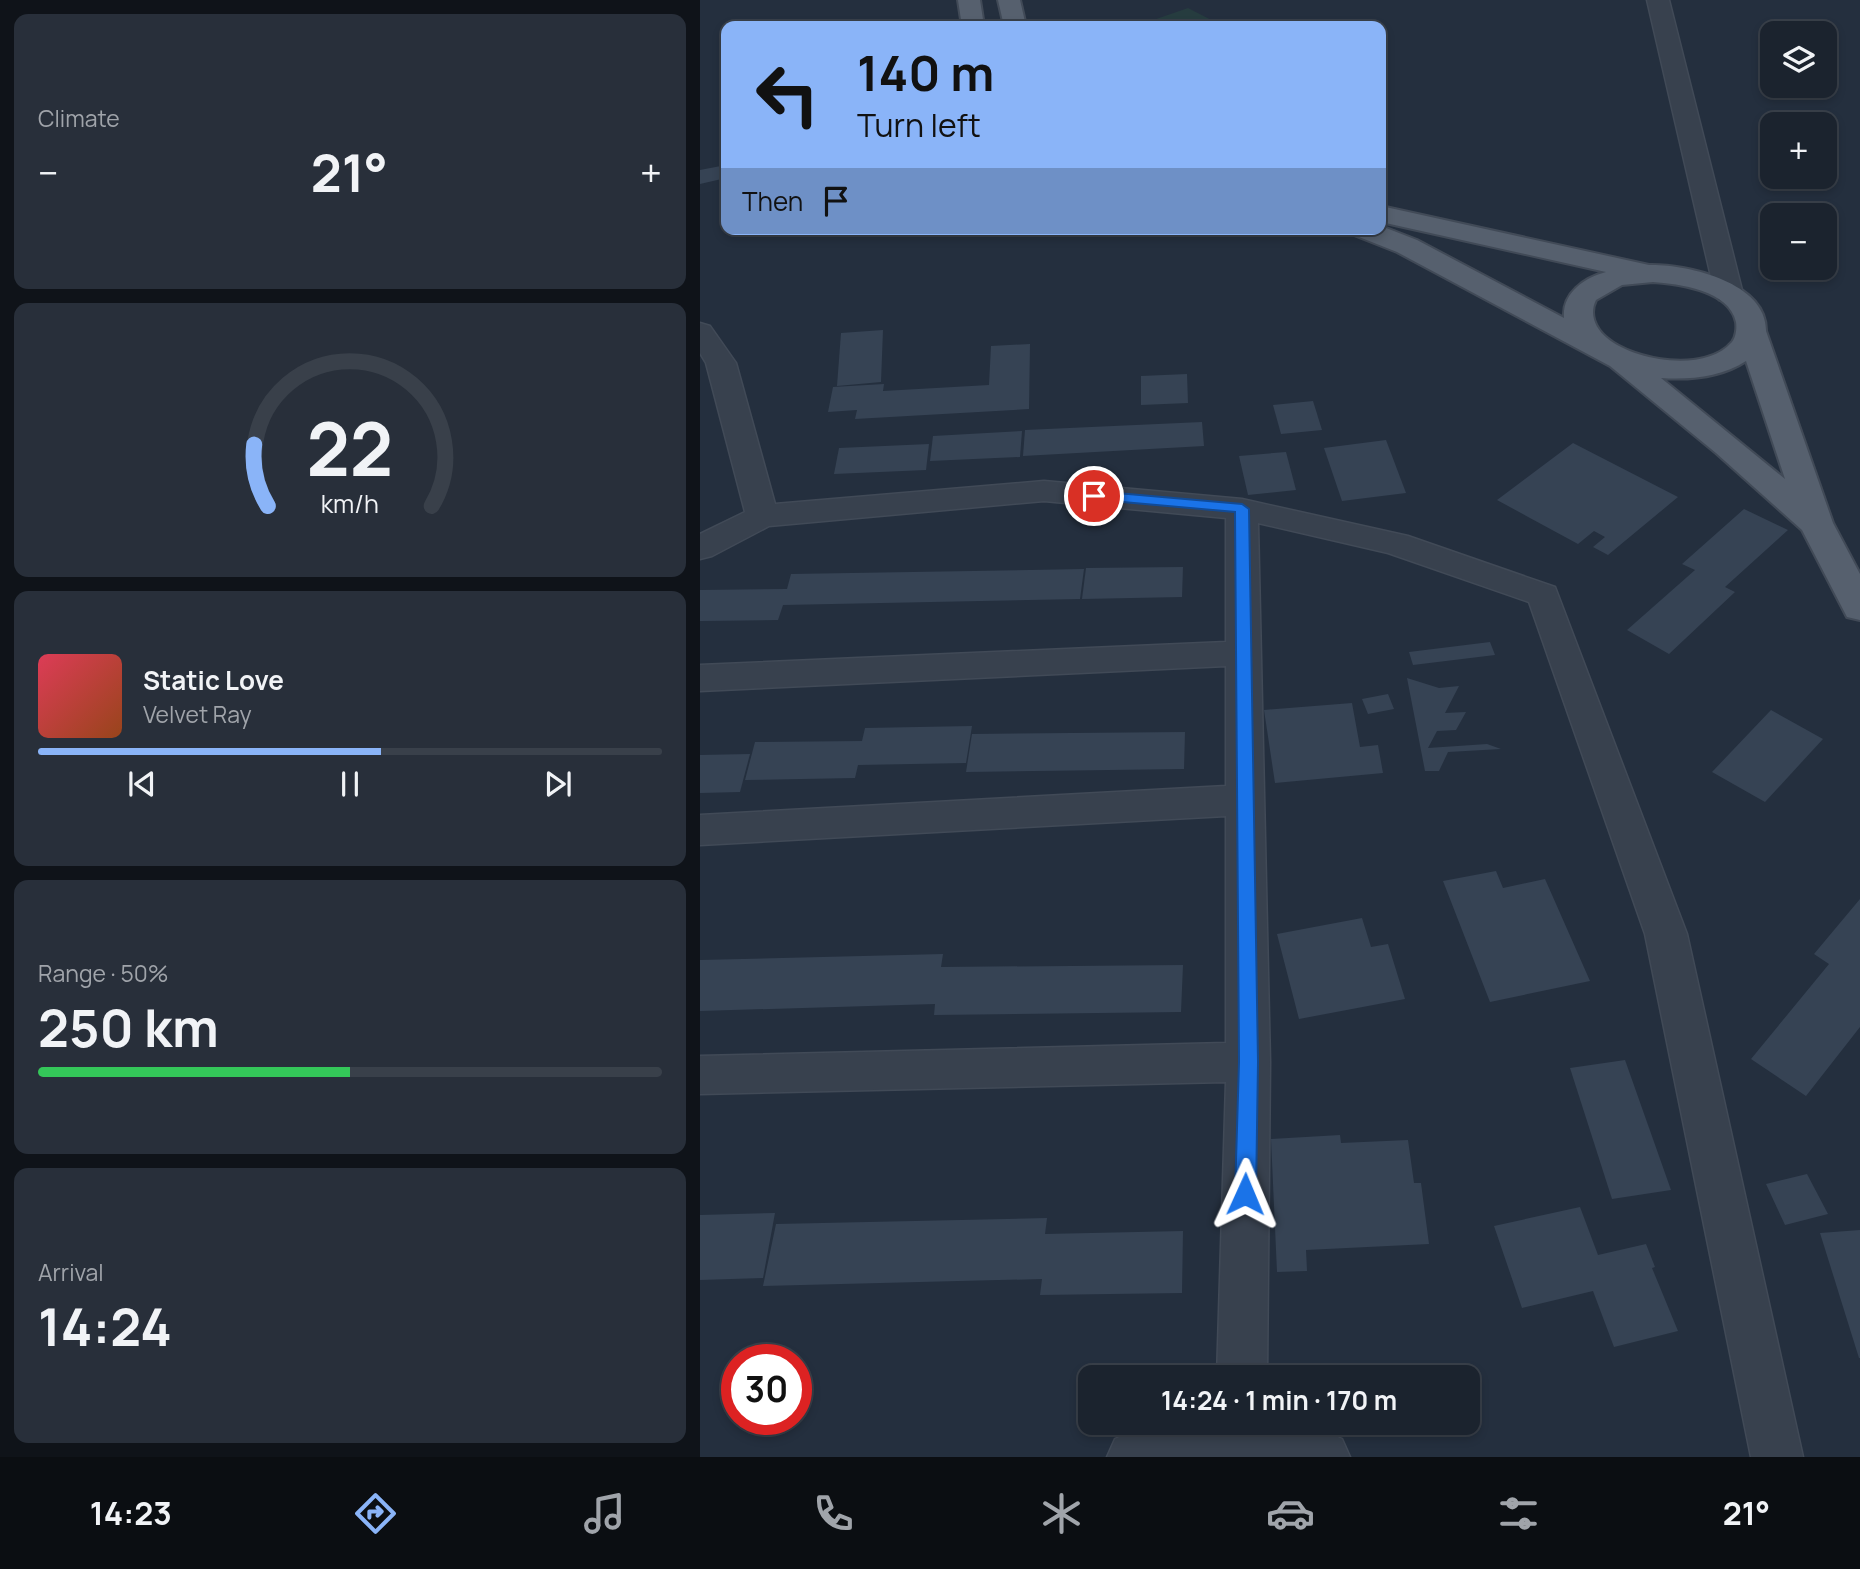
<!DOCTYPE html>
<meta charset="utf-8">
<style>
body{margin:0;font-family:Manrope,sans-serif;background:#282f3a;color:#f1f3f6;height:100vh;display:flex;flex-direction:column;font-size:26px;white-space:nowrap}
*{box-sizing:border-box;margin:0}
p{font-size:23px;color:#a0a4aa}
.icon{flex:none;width:38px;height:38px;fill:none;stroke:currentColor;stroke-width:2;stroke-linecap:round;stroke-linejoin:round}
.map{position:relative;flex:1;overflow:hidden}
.side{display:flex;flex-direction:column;gap:14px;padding:14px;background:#0f1319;width:700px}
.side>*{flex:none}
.banner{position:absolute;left:21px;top:21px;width:665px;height:214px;border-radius:14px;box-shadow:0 4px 10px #0003,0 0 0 2px #39404a;background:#8ab4f8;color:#111;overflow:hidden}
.tools{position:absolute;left:1060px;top:21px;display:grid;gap:14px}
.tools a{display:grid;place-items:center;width:77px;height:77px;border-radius:14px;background:#1b232e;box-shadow:0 4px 10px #0003,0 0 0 2px #39404a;font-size:35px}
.speed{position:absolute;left:21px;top:1344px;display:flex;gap:14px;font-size:35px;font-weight:700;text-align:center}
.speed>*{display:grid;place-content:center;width:91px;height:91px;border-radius:50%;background:#1b232e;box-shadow:0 4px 10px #0003,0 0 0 2px #39404a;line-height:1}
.speed .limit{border:10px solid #d22;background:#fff;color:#111}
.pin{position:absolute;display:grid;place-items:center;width:60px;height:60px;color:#fff;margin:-30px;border:4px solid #fff;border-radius:50%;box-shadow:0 2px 7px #0007}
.me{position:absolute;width:77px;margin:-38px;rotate:1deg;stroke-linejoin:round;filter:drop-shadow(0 0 5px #0008)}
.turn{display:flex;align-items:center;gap:24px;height:147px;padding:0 21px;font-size:32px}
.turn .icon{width:91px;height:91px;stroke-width:2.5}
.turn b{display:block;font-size:49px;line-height:60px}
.then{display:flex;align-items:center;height:66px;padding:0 21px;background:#0003;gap:14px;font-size:26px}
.big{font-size:52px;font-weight:700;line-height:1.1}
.side .card{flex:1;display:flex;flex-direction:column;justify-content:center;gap:10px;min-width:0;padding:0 24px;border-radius:14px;background:#282f3a}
.side .dial{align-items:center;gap:0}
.dial svg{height:182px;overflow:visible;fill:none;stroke:#39404a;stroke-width:7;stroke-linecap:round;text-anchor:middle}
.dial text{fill:#f1f3f6;stroke:none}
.song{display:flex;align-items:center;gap:21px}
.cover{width:84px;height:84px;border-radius:10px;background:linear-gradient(135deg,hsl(350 70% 55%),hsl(20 70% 35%))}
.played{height:7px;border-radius:4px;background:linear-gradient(90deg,#8ab4f8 55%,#39404a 55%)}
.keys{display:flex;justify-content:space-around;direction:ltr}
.heat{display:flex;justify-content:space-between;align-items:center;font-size:38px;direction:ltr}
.charge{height:10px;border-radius:5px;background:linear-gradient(90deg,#34c759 50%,#39404a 0)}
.trip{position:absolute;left:378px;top:1365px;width:402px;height:70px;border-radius:14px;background:#1b232e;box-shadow:0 4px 10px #0003,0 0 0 2px #39404a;font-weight:700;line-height:70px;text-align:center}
.menu{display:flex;height:112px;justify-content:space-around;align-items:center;background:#0b0e12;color:#a0a4aa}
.menu .icon{width:49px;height:49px}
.menu .current{color:#8ab4f8}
.menu b{font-size:32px;color:#f1f3f6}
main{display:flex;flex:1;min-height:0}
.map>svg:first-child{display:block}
.green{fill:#263c3f}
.building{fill:#364354}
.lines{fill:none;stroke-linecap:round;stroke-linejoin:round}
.minor-casing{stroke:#414a57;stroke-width:3}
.primary-casing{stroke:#414a57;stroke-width:4}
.minor{fill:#38414e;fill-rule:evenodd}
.primary{fill:#56606e;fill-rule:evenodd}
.route{fill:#1a73e8;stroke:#114b97;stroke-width:2}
</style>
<main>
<section class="side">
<div class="card"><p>Climate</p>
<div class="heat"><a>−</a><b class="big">21°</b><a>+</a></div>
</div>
<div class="card dial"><svg viewBox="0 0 100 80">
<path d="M14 69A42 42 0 1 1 86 69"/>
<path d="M14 69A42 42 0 0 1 8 42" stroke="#8ab4f8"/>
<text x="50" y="56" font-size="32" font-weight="700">22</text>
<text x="50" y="72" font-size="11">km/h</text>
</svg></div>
<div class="card">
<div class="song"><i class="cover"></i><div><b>Static Love</b><p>Velvet Ray</p></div></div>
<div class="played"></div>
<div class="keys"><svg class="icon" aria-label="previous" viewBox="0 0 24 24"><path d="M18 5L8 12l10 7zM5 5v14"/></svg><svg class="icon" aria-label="pause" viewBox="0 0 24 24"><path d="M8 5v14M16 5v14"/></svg><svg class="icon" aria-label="next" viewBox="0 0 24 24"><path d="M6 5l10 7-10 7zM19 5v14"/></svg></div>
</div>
<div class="card"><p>Range · 50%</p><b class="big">250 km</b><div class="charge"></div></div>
<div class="card"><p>Arrival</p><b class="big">14:24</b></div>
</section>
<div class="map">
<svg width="1160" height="1457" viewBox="0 0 1160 1457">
<rect width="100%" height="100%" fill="#242f3e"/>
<path class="green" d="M488 8 523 26H436Z"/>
<g class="building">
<path d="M26 165V178L0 184V170Z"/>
<path d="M183 330 181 382 137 386 141 333Z"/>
<path d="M330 344 329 409 155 419 157 410 128 412 133 387 184 384 183 391 289 385 291 346Z"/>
<path d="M487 374 488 403 441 405V376Z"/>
<path d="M613 401 622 430 581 434 573 405Z"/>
<path d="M502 422 504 446 323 456 325 430Z"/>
<path d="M322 431 320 457 230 461 233 436Z"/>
<path d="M686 440 706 493 642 501 624 448Z"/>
<path d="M873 443 978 497 908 555 893 547 905 537 894 531 878 544 797 500Z"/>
<path d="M229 444 226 470 134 474 139 448Z"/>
<path d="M586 452 596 490 548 495 539 456Z"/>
<path d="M1044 509 1088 530 1025 587 1035 592 969 654 927 630 995 570 982 564Z"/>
<path d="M483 567 482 597 382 599 386 568Z"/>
<path d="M384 569 380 599 83 605 78 620 0 621V590L87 589 91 574Z"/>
<path d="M790 642 795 655 713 665 709 652Z"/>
<path d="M707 678 739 688 759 686 745 713 766 712 756 730 737 731 728 748 787 744 801 749 748 752 739 771H725Z"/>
<path d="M688 694 694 709 668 714 662 699Z"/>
<path d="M652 703 660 747 678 745 683 773 575 783 564 710Z"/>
<path d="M1071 710 1123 739 1065 802 1012 772Z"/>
<path d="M272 726 266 763 158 765 155 778 45 780 55 742 162 741 165 728Z"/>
<path d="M485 732 484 769 266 772 272 734Z"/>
<path d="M50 754 40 792 0 793V755Z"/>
<path d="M796 871 803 888 845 879 890 981 790 1002 743 881Z"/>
<path d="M1160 899V1027L1106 1096 1051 1059 1129 964 1114 954Z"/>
<path d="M662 918 671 947 688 944 705 999 599 1019 577 934Z"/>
<path d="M243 954 241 967 483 965 481 1012 234 1015 235 1004 0 1011V960Z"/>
<path d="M925 1060 971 1190 912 1199 870 1068Z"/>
<path d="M640 1135 641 1143 708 1140 714 1183H721L729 1244 606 1250 607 1271 577 1272 571 1139Z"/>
<path d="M1107 1174 1128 1214 1085 1225 1066 1184Z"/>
<path d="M880 1207 898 1255 946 1244 955 1267 952 1268 978 1331 914 1347 893 1291 822 1308 794 1226Z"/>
<path d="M75 1213 63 1278 0 1280V1215Z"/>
<path d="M347 1218 345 1234 483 1231 482 1293 340 1295 342 1279 63 1286 76 1224Z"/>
<path d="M1160 1230V1358H1159L1120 1233Z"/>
</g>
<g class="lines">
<g class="minor-casing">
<g id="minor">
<path d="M947 0H969L1043 294 1039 300 1029 302 1019 300 1015 294Z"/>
<path d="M0 323 10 326 36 363 75 504 344 481 542 499 708 536 855 587 987 934 1103 1457H1051L945 934 829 602 688 553 558 523 570 1062 567 1377H517L526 1082 0 1094V1056L526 1043V816L0 845V815L526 786V666L0 691V665L526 642V518L344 501 69 526 12 556 0 559V534L45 512 6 363 0 353Z"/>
<path d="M540 1428 624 1431 642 1439 650 1457H407L415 1439 433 1431Z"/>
</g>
</g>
<g class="primary-casing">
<g id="primary">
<path d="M258 0H280L284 26H262Z"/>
<path d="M298 0H320L326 26H304Z"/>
<path d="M681 206 949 265C986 264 1067 282 1066 331L1133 523 1160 574V620L1147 617 1102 530 1016 453 910 366 697 252 654 235 650 229H681V226L717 240 864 318C862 293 884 278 906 272L681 222ZM953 282C979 284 1029 290 1036 322 1037 328 1036 337 1032 342 1006 373 934 361 907 338 895 328 889 314 896 300L922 285ZM1046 361 1085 479 961 378C989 380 1022 377 1046 361Z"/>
</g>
</g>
<use href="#minor" class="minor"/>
<use href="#primary" class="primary"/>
</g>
<path class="route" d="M394 491 542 504 549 509 558 1062 556 1194 553 1200 545 1203 538 1200 535 1194 539 1062 535 512 389 499 387 496Z"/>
</svg>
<div class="tools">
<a><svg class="icon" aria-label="layers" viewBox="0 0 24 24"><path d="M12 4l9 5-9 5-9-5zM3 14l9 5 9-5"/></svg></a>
<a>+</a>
<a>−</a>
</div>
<div class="speed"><div class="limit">30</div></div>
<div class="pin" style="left:394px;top:496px;background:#d93025"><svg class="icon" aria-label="arrive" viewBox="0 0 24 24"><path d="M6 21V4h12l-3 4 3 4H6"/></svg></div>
<svg class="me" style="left:545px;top:1194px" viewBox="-20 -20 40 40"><path d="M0-17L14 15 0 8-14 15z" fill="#1a73e8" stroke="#fff" stroke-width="4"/></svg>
<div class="trip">14:24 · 1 min · 170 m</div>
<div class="banner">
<div class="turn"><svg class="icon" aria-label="left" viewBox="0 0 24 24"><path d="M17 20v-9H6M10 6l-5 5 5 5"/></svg><div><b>140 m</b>Turn left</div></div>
<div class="then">Then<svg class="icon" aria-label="arrive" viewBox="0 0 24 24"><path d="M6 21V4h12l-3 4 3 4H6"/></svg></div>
</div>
</div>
</main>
<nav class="menu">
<b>14:23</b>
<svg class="icon current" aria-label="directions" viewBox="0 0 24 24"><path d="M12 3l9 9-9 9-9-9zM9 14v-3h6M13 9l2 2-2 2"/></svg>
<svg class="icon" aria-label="music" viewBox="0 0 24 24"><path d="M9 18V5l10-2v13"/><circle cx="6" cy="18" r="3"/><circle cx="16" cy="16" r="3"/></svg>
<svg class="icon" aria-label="phone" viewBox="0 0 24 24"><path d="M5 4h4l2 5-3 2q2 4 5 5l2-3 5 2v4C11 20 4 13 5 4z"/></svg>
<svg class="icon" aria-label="climate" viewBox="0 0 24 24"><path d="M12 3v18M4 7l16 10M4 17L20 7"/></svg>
<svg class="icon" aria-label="car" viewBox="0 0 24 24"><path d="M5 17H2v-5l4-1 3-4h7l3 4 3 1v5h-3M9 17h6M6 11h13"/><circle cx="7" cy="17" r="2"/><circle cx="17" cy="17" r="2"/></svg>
<svg class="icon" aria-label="filters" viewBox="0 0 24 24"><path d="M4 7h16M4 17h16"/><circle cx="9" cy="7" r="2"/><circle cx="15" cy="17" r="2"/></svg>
<b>21°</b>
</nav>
